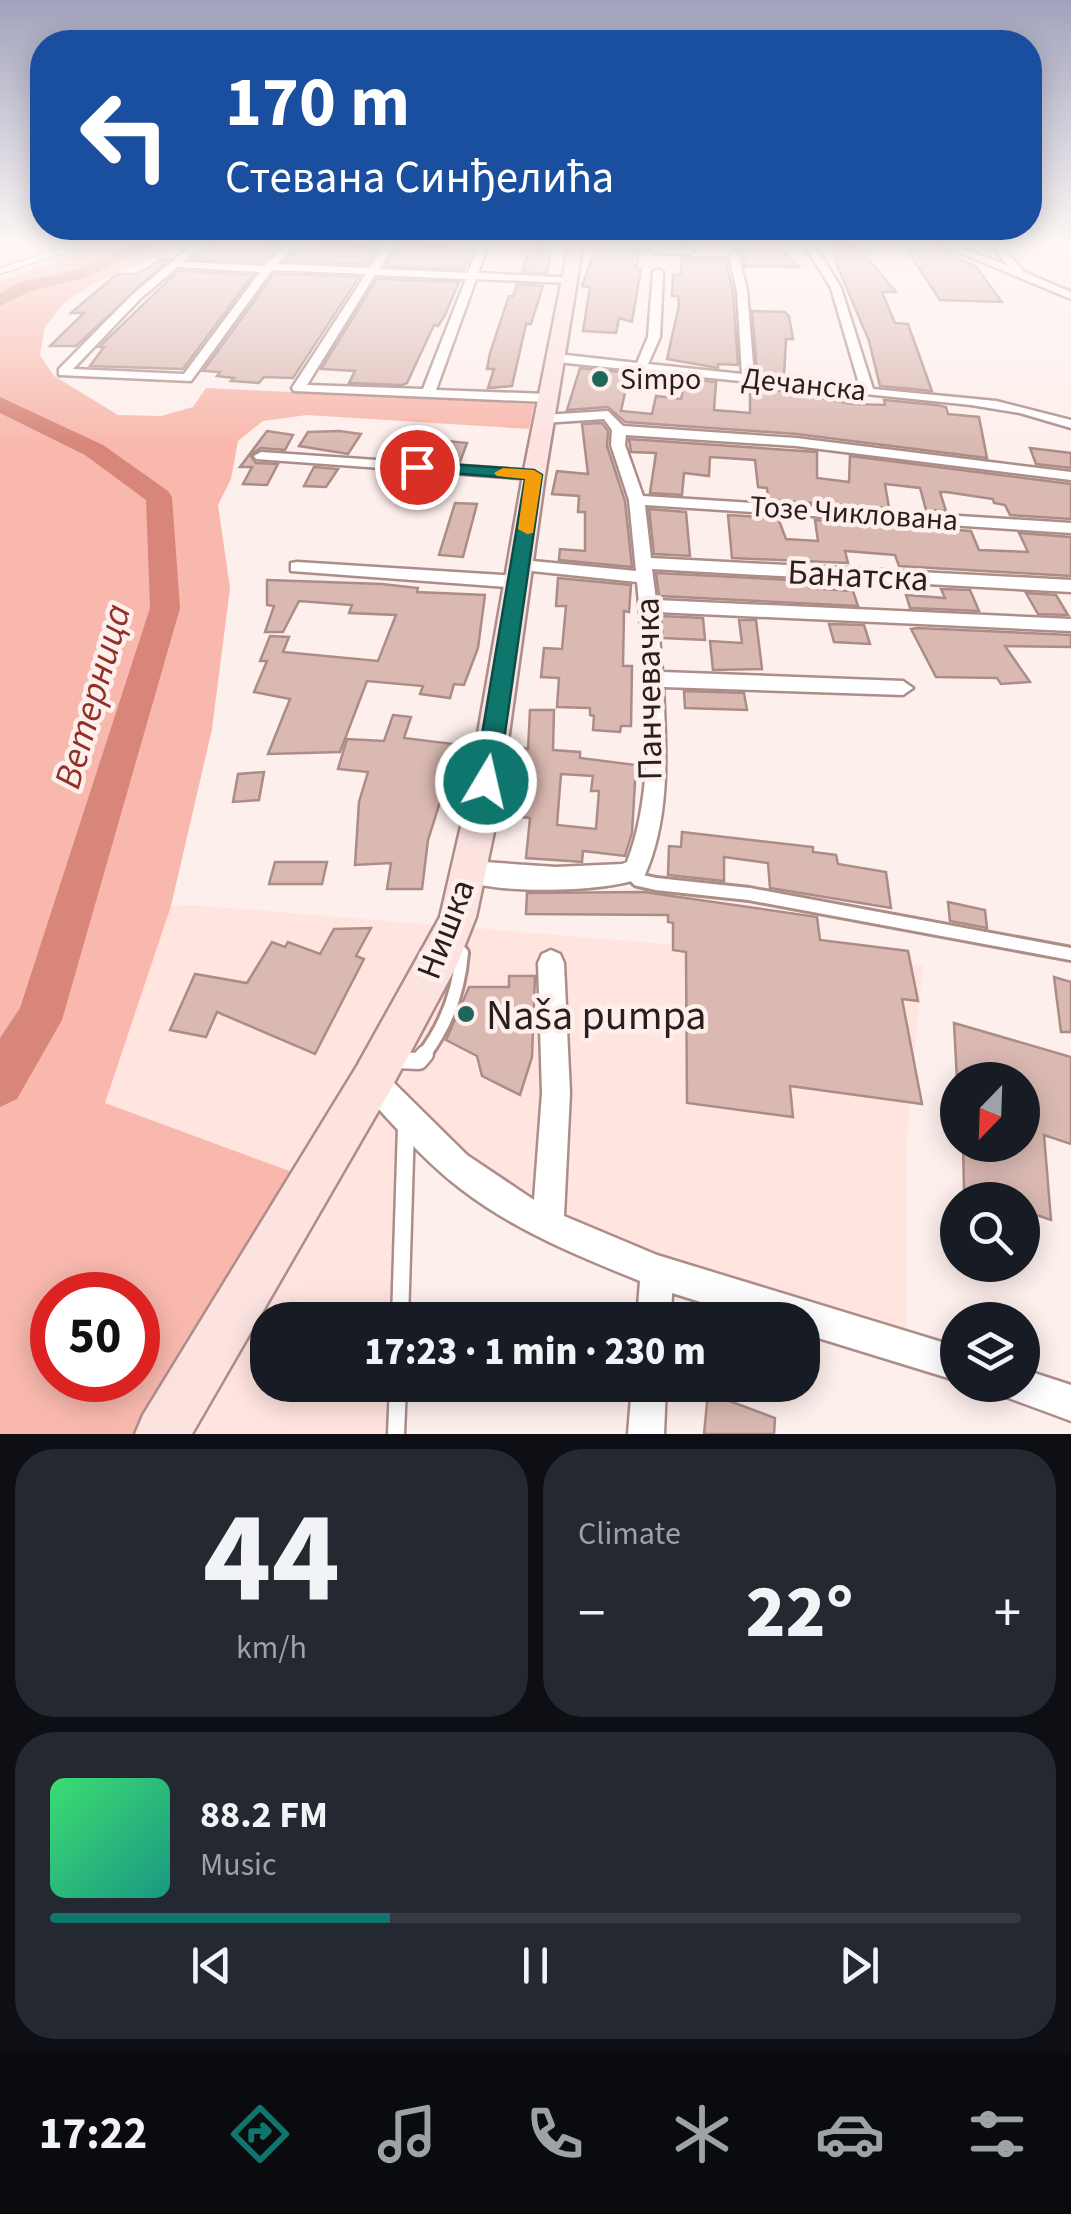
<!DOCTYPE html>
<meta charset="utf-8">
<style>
body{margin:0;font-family:"Source Sans 3",sans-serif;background:#242831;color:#f1f3f6;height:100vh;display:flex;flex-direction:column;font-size:38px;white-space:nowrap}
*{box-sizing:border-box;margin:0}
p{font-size:32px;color:#9ea1a6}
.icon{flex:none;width:55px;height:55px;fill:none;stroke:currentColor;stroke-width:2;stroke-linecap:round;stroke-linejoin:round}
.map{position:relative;height:1434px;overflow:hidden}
.panel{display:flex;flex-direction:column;gap:15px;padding:15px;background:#0d0f14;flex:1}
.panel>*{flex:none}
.hud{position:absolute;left:30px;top:30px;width:1012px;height:210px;border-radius:40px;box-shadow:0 5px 25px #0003;background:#1a4fa0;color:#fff;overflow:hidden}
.needle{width:65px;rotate:203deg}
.fabs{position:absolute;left:940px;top:1062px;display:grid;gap:20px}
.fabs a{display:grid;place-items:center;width:100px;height:100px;border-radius:50%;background:#171b24;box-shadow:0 5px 25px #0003;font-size:50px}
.speed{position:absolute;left:30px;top:1272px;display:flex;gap:20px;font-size:50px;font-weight:700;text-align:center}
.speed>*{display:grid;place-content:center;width:130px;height:130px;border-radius:50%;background:#171b24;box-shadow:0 5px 25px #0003;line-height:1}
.speed .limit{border:15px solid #d22;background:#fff;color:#111}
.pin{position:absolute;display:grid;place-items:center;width:85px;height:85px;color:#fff;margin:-42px;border:5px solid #fff;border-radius:50%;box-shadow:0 2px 10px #0007}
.me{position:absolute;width:110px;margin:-55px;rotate:9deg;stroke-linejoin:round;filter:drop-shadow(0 0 8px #0008)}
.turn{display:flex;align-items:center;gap:35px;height:210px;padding:0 30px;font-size:45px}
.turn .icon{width:130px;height:130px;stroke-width:2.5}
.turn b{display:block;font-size:70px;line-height:85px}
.big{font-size:75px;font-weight:800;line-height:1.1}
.panel .tile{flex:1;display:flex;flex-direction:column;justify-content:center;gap:15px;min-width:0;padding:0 35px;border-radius:40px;background:#242831}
.panel .dial{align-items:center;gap:0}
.dial b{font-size:130px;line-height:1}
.song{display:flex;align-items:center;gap:30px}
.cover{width:120px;height:120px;border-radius:15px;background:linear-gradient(135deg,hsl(140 70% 55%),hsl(170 70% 35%))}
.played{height:10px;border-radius:5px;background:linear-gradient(90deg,#0f766e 35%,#363941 35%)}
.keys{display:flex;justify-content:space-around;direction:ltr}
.heat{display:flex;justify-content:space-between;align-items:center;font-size:55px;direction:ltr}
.panel .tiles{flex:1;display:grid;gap:15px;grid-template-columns:1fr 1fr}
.tile:last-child{grid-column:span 2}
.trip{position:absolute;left:250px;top:1302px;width:570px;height:100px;border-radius:40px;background:#171b24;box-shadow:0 5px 25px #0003;font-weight:800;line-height:100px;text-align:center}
.tab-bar{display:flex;height:160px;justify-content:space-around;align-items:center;background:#090b0e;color:#9ea1a6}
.tab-bar .icon{width:70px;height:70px}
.tab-bar .on{color:#0f766e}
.tab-bar b{font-size:45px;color:#f1f3f6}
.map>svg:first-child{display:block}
.built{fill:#ffe4e0}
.green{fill:#f8b8ad;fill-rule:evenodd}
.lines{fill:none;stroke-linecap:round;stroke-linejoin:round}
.river{fill:#d78679;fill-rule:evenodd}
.building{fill:#dbb9b3;stroke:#ac8c87;stroke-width:2.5;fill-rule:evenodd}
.lane-far2-casing{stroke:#ad8d88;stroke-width:8}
.lane-far1-casing{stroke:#ad8d88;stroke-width:18}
.lane-casing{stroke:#ad8d88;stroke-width:21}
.street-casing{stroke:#ad8d88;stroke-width:5}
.secondary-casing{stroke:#ad8d88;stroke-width:5}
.lane-far2{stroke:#fff;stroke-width:5}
.lane-far1{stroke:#fff;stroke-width:12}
.lane{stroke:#fff;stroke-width:16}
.street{fill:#fff;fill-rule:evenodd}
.secondary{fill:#fce3e0;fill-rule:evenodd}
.route{fill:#0f766e;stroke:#0a4d48;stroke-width:2.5}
.slow{fill:#f59e0b}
.poi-dot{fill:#1f665a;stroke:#fdefec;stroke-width:4}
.labels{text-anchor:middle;stroke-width:9;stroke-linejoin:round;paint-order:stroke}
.far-poi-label{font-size:30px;fill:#2b1e1c;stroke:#fdefec;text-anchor:start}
.far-street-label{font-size:30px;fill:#2b1e1c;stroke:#fdefec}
.street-label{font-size:35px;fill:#2b1e1c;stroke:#fdefec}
.water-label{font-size:38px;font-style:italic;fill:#903026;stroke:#fdefec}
.near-poi-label{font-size:42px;fill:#2b1e1c;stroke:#fdefec;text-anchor:start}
</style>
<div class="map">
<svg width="1071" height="1434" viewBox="0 0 1071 1434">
<rect width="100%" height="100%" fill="#fdefec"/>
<g class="built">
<path d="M0 244H98L0 282Z"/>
<path d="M192 905 923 965 906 1150V1346L548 1224 407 1119 400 1320H268V1385H398L396 1434H162L105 1103 171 906Z"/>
</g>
<path class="green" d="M98 244H184L93 284 63 304 45 327 40 355 54 376 118 415 161 416 193 407 206 388 534 404 529 429 307 415 263 421 238 441 231 479 218 505 230 588 212 729 171 906 105 1103 311 1179 162 1434H0V282ZM52 1295H138V1380H52Z"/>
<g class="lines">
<g class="river">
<path d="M136 244H158L85 278 31 291 0 306V293L19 283 73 270Z"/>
<path d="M0 397 103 445 168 491 172 497 180 608 62 1020 17 1099 0 1107V1038L20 1008 150 608 146 500 85 455 0 413Z"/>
</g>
</g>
<g class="building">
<path d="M214 244H260L279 247 263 262 192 259Z"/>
<path d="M447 244H474L464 269 386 266 398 246 445 247Z"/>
<path d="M597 244H618L617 250 640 251 636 269H641L632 322 619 318 616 333 583 331 590 287 582 286Z"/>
<path d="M747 244H776L799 267 745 266 743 255 736 250H752Z"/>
<path d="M309 245 366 247 380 245 367 264 286 261 297 249 305 250Z"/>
<path d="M858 247 896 292H882L895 323 908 324 932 391 880 386 869 341 834 258H838L830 248Z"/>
<path d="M530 248H545L542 258H550L547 273 522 272Z"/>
<path d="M937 248 976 267 1002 302 940 300 907 250Z"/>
<path d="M705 257H725L733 292 738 365 718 364V368L667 359 679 305 678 296H672L673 275 681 274 682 258Z"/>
<path d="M162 259H169L76 346H50L84 313H71L117 274H137Z"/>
<path d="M178 271 253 275 183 369 90 366 104 347H99Z"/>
<path d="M274 274 359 277 293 378 264 377 259 383 231 381 234 378 217 376 220 372 203 371Z"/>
<path d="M377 279 459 282 445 315 438 326 434 325 407 383 402 385 349 383 355 371 321 369Z"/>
<path d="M517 284 543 286 531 324H526L512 386 488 388 494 369H487L490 353 509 296 513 297Z"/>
<path d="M752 311 785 312 789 316 793 339H786L784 375 757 373Z"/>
<path d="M580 368 621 372 620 378 628 379 621 411 652 414 656 396 681 399 686 379 716 382 714 410 750 413V386L853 404 885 405 884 400 936 405 946 407 948 414 979 417 987 458 796 434 625 422 608 407 567 410Z"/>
<path d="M602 423 608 431 607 446 625 501 632 567 559 560 560 549 585 551V512H578L579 496 552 494 557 471 588 474 582 424Z"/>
<path d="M267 431 293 435 285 450 261 448 250 455 256 463 278 464 267 485 243 484 252 467H240Z"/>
<path d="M339 431 361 434 348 454 299 446 308 432Z"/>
<path d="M415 435 438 436 437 440 467 443 460 462 417 459 419 452H409Z"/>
<path d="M629 439 817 452V478L849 482 850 456 1071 484V519L1010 515 1005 505 994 503 993 499 946 492H940L946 511 926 510 920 488 885 484 889 508 768 500 767 488 758 487 755 460 710 457 709 476 684 473 682 495 650 493 656 453 631 452Z"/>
<path d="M1030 448 1071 453V468L1036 464Z"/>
<path d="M314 467 338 469 326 487 304 486Z"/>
<path d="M412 474 454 477 447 493 406 490Z"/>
<path d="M455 503 477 504 463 557 439 555Z"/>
<path d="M649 509 686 512 690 556 654 554Z"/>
<path d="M728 515 778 518 786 539 818 541 815 520 971 531 979 550 1028 552 1019 533 1071 537V576L899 566 895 555 845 551 848 563 732 558Z"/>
<path d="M656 573 811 581 810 588 853 591 858 606 659 596Z"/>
<path d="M558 578 631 585 629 612 624 611 623 666H632L631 726H621L620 732 593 730 594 716 590 715V708L557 707 559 678 541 677 544 648 562 649 566 606H556Z"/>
<path d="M267 580 382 584 418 588 417 592 485 595 478 648 464 685 454 684 450 698 420 694 423 686 367 681 340 752 268 754 290 699 254 692 267 661H260L270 636 289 637 283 652 378 661 396 615 349 613 352 605 299 601 283 632H265L274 606 267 605Z"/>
<path d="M941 589 970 590 979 611 910 608 906 595 945 598Z"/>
<path d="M1026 593 1056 595 1068 615 1038 614Z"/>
<path d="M661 616 703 618 705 640 663 638Z"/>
<path d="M739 620H756L762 669 713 670 710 641 742 643Z"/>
<path d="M829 624 864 625 870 644 834 642Z"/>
<path d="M917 628 1071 635V647L1005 646 1030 682 1001 684 997 678 936 677 911 629Z"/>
<path d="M684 691 744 693 747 710 685 708Z"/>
<path d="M530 710H554L553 750 580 752V758L636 765 632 833 625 856 583 851 582 862 526 858 530 818 512 816 517 777 521 778 524 748 528 749ZM561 774 593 776 591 791H599L596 829 557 825Z"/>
<path d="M393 715 411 717 404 738 461 745 451 784 446 783 428 840 422 889H387L391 863 355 865 359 802 368 772 338 769 347 739 384 741Z"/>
<path d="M264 772 259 800 233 802 238 774Z"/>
<path d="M682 832 813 847V852L836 855 838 864 886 872 891 908 770 888 768 863 724 857V881L668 875 669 846 681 847Z"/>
<path d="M275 862H327L322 884H269Z"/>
<path d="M644 892 817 917 820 940 908 951 918 1001 902 999 922 1104 790 1086 793 1117 687 1103 686 952 673 950V923L668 922V915L526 914 527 893Z"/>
<path d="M948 902 985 910 987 928 950 921Z"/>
<path d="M371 928 356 956 364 959 315 1054 217 1012 206 1037 170 1030 195 974 247 983 272 942 285 947 288 942 320 954 334 929Z"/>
<path d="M509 976H535L532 1057 520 1095 482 1076 477 1056 446 1040 469 987H509Z"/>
<path d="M1054 977 1071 982V1032H1061Z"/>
<path d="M954 1023 1071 1057V1144L1044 1135 1051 1220 1022 1210V1200H994L964 1189 963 1145H1022V1080H957Z"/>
<path d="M708 1393 775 1418 774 1434H704Z"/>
</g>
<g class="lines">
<g class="lane-far2-casing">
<path id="lane-far2" d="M0 271 83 244"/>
</g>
<g class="lane-far1-casing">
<g id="lane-far1">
<path d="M631 873 638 880 656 884 749 894 1071 954"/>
<path d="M423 1056C446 1026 459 991 462 953L454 946"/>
</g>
</g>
<g class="lane-casing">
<g id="lane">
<path d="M395 1060 419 1061 425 1054"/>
<path d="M400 1320 406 1126"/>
<path d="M396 1434 398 1385"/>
</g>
</g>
<g class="street-casing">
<g id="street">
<path d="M193 244H203L183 262 264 266 287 244H297L277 264 369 268 385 244H395L379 269 468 273 479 244H489L478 273 574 278 570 283 476 279 436 390 547 394 553 398 547 402 294 391 292 388 366 274 272 270 191 381 59 375V369L132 295ZM177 267 260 272 184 374 73 369 140 299ZM375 275 466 279 423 389 307 385Z"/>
<path d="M645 244 690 248 695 251 690 254 655 253Z"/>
<path d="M804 244H814L841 288 873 389 996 401 1071 420V428L1020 413 971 405 557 362 551 358 557 354 637 363 648 337 653 272 658 269 663 272 660 337 648 364 742 374 737 291 729 256 734 253 739 256 747 291 754 376 860 387 831 288Z"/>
<path d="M939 244H952L1008 266 990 244H1000L1024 272 1071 292V299Z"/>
<path d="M608 411 623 426 796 438 1071 472V480L796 446 626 435 625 445 643 496 1071 523V533L645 505 651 558 1071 580V592L652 569 656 600 1071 619V631L657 612 662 672 903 681 913 688 903 695 663 687C666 750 671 817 644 877 607 893 498 894 461 880L457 872 461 864 469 861 556 867 622 864 627 862C659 780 645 667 637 582L522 570 514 565 522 560 636 571 629 500 611 445 612 430 604 419 543 423 536 419 543 415Z"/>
<path d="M261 452 534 471 541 475 534 479 256 459 254 456Z"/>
<path d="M297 562 519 576 527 582 519 588 291 571V563Z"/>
<path d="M551 950 560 954 564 963 570 1093 564 1216 657 1255 958 1347V1381L802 1333V1320H758L672 1293 671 1320H637L640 1281C578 1256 514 1230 461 1189 424 1161 394 1125 362 1091L358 1081 362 1071 372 1067 382 1071 467 1155 534 1200 542 1093 538 963 542 954Z"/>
<path d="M1022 1369 1071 1385V1421L1006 1397 1001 1385H1022Z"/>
<path d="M632 1385H666L664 1434H628Z"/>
</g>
</g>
<g class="secondary-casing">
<path id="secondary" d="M569 244H583L545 475 498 813 476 917 457 965 387 1096 192 1434H135L143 1415 357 1066 440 917 464 813 523 475Z"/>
</g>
<use href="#lane-far2" class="lane-far2"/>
<use href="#lane-far1" class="lane-far1"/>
<use href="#lane" class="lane"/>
<use href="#street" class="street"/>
<use href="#secondary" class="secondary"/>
</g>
<linearGradient id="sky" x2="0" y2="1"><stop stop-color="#a1a2bc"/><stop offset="0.55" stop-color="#fef8f6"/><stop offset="1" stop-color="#fef8f6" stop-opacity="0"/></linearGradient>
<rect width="1071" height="445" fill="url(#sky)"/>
<path class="route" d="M417 462 534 470 542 475 498 782 494 790H477L474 782 525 479 411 470 409 467Z"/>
<path class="slow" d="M503 468 534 470 542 475 533 533 527 534 518 529 525 479 497 476 494 473Z"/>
<g class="poi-dot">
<circle cx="600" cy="379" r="10"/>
<circle cx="466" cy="1014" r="10"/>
</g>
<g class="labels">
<g class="far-poi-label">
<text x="620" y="389">Simpo</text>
</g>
<g class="far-street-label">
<text transform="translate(804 384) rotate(6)" y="10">Дечанска</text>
<text transform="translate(854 513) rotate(4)" y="10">Тозе Чиклована</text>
</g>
<g class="street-label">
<text transform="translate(858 575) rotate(3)" y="12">Банатска</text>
<text transform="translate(648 689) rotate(-91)" y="12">Панчевачка</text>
<text transform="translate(445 929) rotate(-69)" y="12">Нишка</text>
</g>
<g class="water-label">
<text transform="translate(92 696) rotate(-74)" y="13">Ветерница</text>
</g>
<g class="near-poi-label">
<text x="486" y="1029">Naša pumpa</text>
</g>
</g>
</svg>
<div class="fabs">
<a><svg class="needle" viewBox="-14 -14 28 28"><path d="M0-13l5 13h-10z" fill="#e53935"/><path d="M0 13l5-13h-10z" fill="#9ea1a6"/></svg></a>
<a><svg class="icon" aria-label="search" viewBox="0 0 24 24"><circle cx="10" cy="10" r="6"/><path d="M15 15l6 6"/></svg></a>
<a><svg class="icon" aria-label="layers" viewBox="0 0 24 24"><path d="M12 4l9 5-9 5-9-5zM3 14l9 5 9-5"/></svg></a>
</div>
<div class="speed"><div class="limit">50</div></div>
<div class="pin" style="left:417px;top:467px;background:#d93025"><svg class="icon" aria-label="arrive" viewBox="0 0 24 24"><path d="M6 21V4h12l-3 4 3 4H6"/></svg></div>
<svg class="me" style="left:486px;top:782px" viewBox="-20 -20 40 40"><circle r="17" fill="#0f766e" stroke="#fff" stroke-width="3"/><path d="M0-11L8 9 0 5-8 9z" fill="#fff"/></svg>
<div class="trip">17:23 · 1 min · 230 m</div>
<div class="hud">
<div class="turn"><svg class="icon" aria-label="left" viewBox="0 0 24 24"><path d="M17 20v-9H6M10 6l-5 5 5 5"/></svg><div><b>170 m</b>Стевана Синђелића</div></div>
</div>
</div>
<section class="panel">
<div class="tiles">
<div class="tile dial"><b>44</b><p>km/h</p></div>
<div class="tile"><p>Climate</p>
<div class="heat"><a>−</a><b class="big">22°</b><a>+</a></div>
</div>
<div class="tile">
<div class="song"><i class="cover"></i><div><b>88.2 FM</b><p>Music</p></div></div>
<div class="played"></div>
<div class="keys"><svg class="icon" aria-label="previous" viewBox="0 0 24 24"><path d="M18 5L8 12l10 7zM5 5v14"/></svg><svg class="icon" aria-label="pause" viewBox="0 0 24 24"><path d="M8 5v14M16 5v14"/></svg><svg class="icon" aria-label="next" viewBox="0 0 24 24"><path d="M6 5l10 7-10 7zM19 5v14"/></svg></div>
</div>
</div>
</section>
<nav class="tab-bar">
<b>17:22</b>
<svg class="icon on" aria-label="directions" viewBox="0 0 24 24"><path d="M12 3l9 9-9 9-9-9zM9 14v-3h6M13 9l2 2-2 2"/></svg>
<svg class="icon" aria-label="music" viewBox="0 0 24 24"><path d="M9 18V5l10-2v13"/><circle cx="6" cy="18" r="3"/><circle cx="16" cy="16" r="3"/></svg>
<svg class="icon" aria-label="phone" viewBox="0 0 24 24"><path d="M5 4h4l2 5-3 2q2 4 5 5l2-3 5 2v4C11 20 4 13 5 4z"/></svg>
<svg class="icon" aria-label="climate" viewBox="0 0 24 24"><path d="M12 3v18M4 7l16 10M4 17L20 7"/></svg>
<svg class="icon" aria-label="car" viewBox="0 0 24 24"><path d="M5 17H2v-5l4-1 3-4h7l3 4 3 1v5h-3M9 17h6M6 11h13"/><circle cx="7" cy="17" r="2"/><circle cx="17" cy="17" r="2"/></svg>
<svg class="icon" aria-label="filters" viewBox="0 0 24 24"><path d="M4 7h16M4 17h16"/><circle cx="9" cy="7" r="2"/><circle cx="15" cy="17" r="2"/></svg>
</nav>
